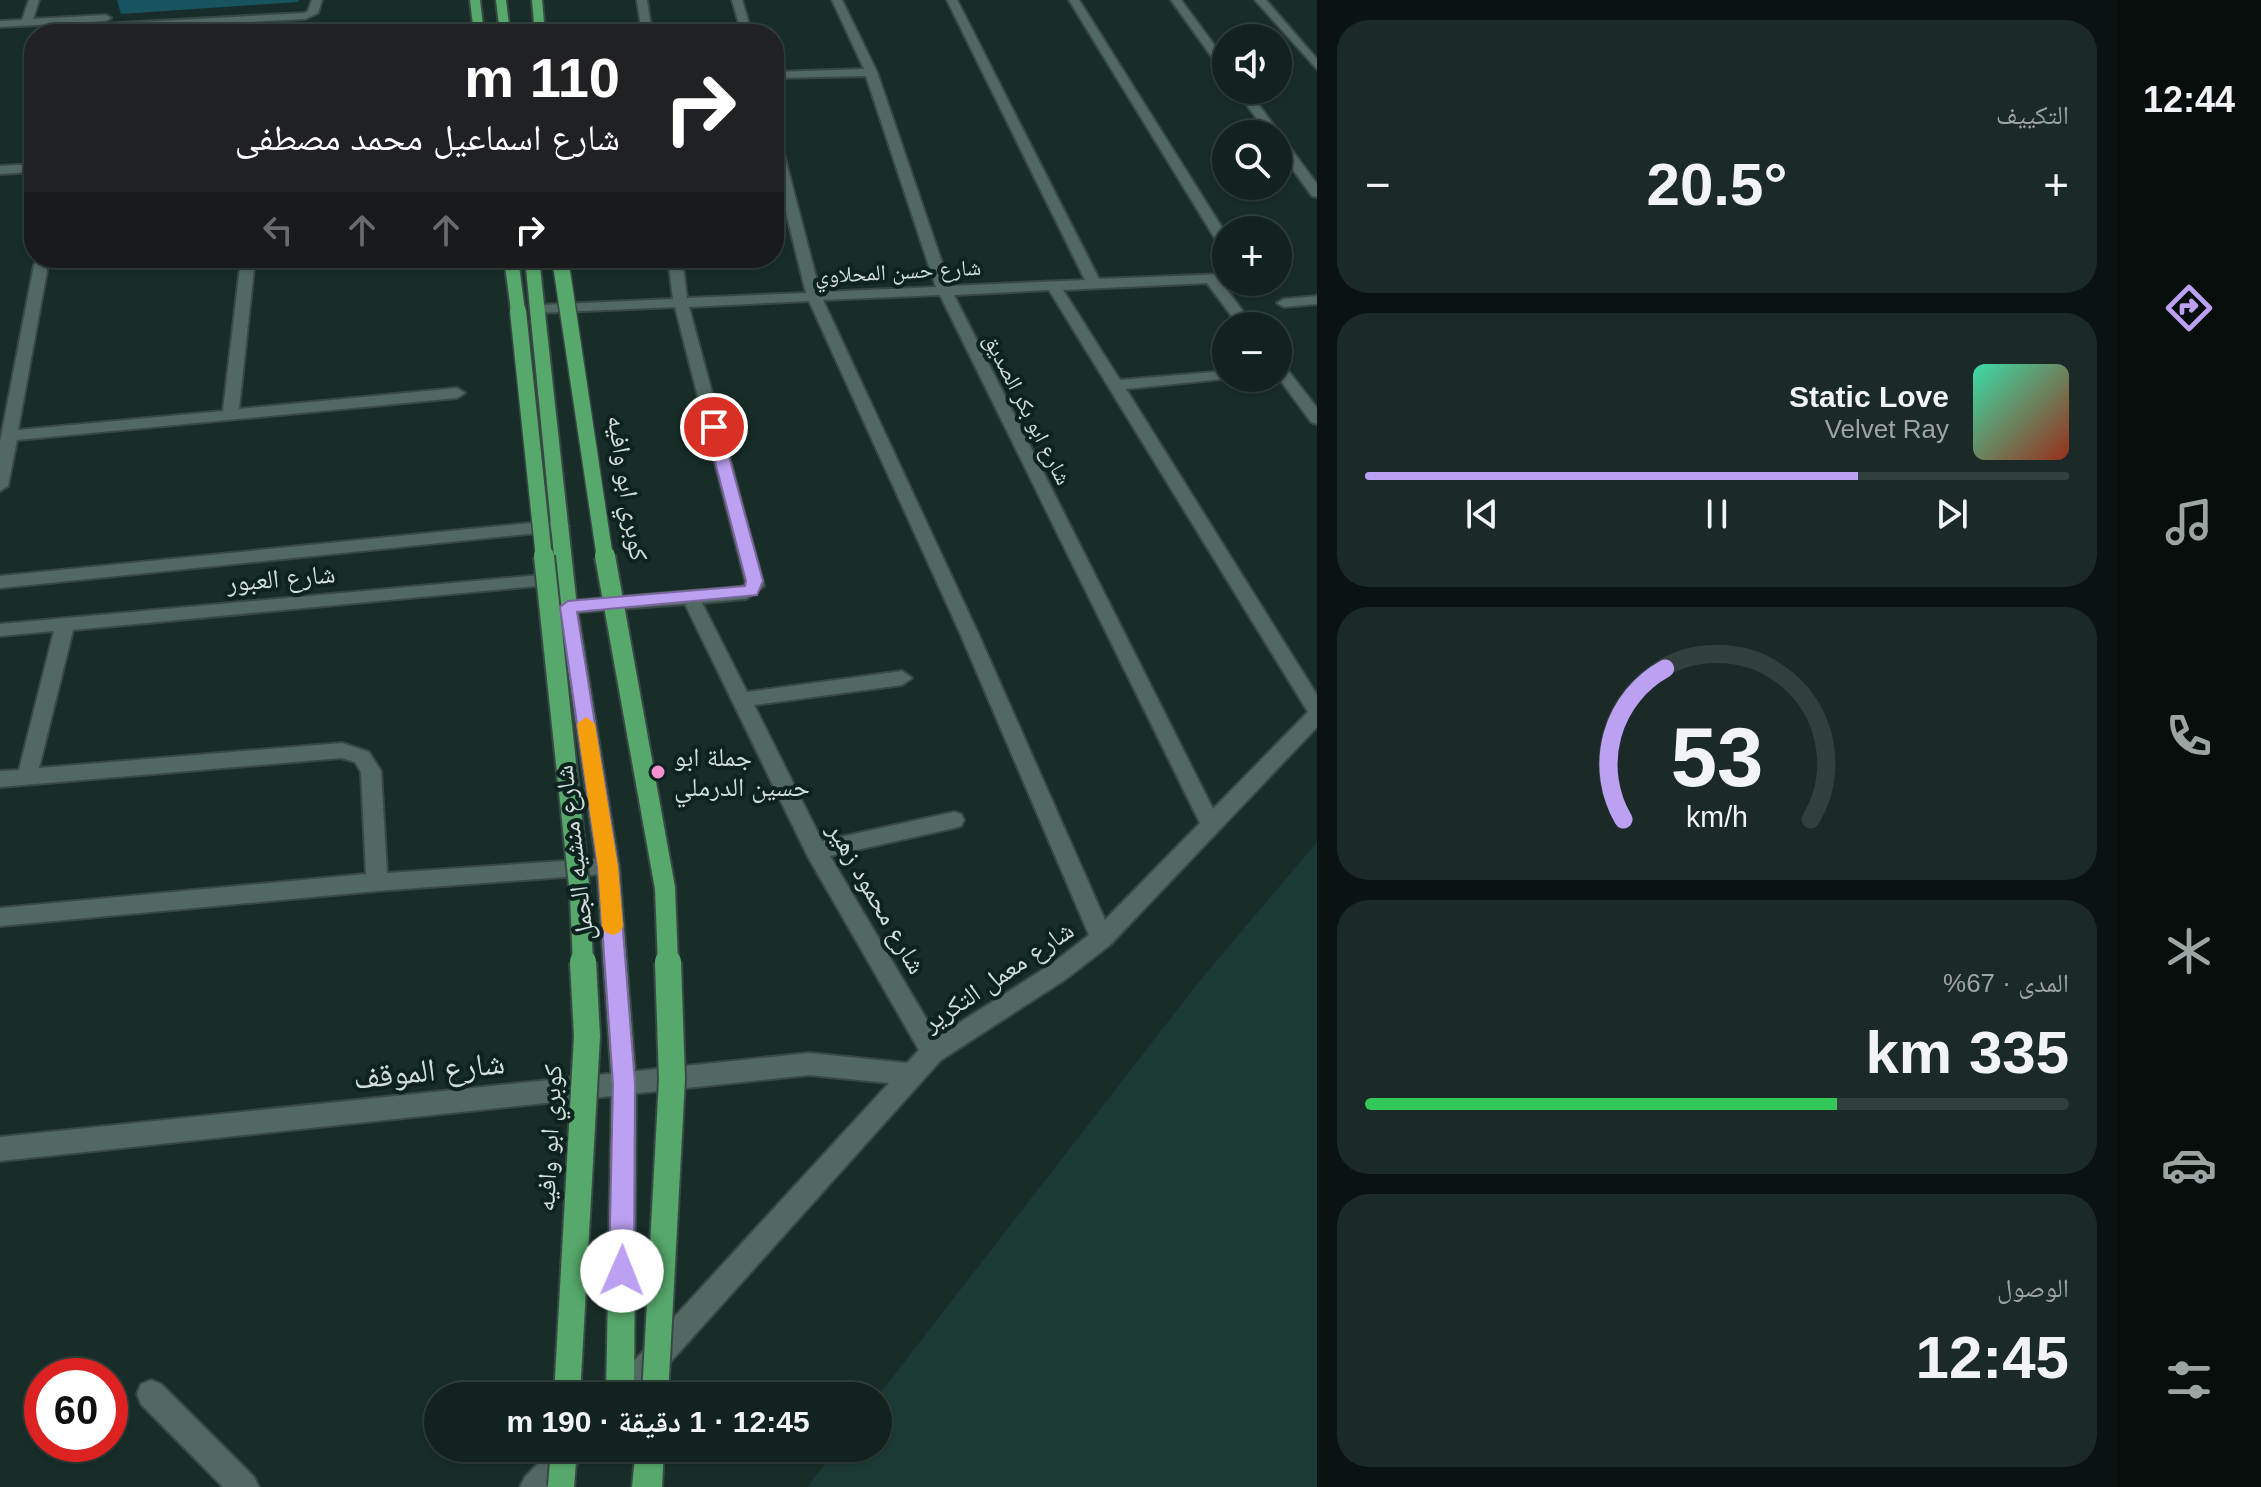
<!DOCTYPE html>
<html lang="ar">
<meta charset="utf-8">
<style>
body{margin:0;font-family:Arial,"Noto Naskh Arabic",sans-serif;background:#1b2a28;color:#f1f3f6;direction:rtl;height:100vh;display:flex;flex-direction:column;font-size:30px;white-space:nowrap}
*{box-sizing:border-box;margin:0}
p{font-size:26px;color:#9ca4a4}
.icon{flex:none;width:44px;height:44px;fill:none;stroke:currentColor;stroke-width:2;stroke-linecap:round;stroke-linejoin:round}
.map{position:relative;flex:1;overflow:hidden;direction:ltr}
.side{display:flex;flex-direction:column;gap:20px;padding:20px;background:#0a1311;width:800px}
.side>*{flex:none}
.guide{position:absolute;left:24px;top:24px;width:760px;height:244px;border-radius:32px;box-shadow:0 2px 6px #0004,0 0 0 2px #313f3d;direction:rtl;background:#202124;color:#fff;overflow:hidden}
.tools{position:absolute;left:1212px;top:24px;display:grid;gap:16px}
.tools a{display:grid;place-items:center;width:80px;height:80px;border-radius:50%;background:#12221f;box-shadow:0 2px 6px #0004,0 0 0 2px #313f3d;font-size:40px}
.speed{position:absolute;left:24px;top:1358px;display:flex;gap:16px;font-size:40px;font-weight:700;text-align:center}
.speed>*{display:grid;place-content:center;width:104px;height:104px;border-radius:50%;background:#12221f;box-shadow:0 2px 6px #0004,0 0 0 2px #313f3d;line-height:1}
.speed .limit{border:12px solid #d22;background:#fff;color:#111}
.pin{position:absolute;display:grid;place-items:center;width:68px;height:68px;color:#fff;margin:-34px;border:4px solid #fff;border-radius:50%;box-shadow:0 2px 8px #0007}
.me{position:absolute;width:88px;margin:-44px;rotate:1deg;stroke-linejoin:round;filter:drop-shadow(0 0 6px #0008)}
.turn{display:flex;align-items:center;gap:28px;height:168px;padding:0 32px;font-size:36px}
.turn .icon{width:104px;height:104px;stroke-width:2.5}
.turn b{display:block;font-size:56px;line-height:68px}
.lanes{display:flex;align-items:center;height:76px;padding:0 32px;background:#0003;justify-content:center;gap:40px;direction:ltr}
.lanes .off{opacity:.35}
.big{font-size:60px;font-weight:800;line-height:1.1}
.side .card{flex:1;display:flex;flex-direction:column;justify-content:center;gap:12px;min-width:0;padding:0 28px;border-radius:32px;background:#1b2a28}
.side .dial{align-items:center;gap:0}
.dial svg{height:208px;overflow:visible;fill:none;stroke:#313f3d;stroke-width:7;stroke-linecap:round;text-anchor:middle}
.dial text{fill:#f1f3f6;stroke:none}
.song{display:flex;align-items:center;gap:24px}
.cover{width:96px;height:96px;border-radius:12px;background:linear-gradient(135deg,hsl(160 70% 55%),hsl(10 70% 35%))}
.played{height:8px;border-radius:4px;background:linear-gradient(90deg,#bca0f2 70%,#313f3d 70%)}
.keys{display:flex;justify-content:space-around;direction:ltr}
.heat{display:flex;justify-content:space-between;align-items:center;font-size:44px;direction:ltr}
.charge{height:12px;border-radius:6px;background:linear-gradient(90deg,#34c759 67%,#313f3d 0)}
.trip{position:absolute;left:424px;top:1382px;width:468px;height:80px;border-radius:40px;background:#12221f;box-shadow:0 2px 6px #0004,0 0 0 2px #313f3d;font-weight:800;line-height:80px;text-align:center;direction:rtl}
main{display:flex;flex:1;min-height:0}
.tabs{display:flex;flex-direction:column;width:144px;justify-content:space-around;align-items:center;background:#070e0c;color:#9ca4a4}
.tabs .icon{width:56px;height:56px}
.tabs .active{color:#bca0f2}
.tabs b{font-size:36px;color:#f1f3f6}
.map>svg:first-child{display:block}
.built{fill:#1c3a35}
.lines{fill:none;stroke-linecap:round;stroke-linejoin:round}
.minor-casing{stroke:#384945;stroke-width:4}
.major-casing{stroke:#384945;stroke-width:4}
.minor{fill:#526863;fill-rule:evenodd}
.major{fill:#56a86b;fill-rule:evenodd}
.major-bridge-far2-casing{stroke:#384945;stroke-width:19;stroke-linecap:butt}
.major-bridge-far1-casing{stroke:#384945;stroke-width:24;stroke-linecap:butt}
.major-bridge-casing{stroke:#384945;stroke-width:30;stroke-linecap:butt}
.major-bridge-far2{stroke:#56a86b;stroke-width:16}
.major-bridge-far1{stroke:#56a86b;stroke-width:20}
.major-bridge{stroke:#56a86b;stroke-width:26}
.wall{fill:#17545f}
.route{fill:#bca0f2;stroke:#7a689d;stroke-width:2}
.slow{fill:#f59e0b}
.poi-dot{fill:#f590d1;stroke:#0e231f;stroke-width:3}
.labels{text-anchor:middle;stroke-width:8;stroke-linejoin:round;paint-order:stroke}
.far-street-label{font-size:22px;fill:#d0ddda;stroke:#0e231f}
.street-label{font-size:26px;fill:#d0ddda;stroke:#0e231f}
.poi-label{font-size:26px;fill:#d0ddda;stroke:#0e231f;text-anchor:start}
.near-street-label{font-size:32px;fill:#d0ddda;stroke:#0e231f}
</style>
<main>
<nav class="tabs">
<b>12:44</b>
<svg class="icon active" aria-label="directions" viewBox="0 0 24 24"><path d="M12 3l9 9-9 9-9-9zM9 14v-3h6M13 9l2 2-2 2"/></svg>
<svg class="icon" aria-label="music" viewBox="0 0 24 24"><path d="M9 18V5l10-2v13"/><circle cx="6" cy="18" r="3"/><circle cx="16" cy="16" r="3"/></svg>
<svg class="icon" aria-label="phone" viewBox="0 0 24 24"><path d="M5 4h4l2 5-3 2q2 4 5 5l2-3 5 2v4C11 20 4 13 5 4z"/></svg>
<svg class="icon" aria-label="climate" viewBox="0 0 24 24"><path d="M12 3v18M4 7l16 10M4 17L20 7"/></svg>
<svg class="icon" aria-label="car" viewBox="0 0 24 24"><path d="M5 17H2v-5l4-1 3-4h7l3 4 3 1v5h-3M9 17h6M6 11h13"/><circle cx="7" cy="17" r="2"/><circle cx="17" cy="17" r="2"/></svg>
<svg class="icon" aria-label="filters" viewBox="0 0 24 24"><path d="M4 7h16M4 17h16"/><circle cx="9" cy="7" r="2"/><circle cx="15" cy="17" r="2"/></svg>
</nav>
<section class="side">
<div class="card"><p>التكييف</p>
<div class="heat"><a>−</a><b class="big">20.5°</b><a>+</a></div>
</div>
<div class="card">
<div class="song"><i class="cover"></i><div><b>Static Love</b><p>Velvet Ray</p></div></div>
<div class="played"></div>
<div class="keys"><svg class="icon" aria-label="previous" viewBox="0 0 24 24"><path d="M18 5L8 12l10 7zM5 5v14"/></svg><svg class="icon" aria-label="pause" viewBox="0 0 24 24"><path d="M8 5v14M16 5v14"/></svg><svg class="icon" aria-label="next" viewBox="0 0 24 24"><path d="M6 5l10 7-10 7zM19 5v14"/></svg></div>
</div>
<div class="card dial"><svg viewBox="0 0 100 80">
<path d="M14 69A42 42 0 1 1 86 69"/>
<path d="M14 69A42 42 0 0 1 30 11" stroke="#bca0f2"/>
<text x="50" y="56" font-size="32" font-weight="700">53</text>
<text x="50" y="72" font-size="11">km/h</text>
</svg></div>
<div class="card"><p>المدى · 67%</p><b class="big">335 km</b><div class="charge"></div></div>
<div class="card"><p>الوصول</p><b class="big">12:45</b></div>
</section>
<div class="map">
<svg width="1317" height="1487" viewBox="0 0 1317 1487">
<rect width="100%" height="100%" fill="#182d29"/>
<path class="built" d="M1317 842V1487H807L838 1448H878V1396L1198 983Z"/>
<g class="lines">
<g class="minor-casing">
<g id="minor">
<path d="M29 0H39L33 19 106 15 111 18 106 21 0 27V21L22 20Z"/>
<path d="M312 0H322L318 13 305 19 103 30 98 27 103 24 304 13 308 11Z"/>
<path d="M637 0H647L652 34H642Z"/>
<path d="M732 0H742L752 34H742Z"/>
<path d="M832 0H842L877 72 950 286 1085 280 947 0H957L1099 279 1226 274 1227 282H1221L1254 326H1239L1207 283 1063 290 1120 380 1226 371V378H1232L1126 389 1317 695V727L1110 945 1066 979 941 1060 640 1396H607L611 1386 889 1083 809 1075 0 1161V1137L809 1053 907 1063 919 1050 808 857 685 604 568 613 559 607 568 601 741 587 746 584 675 307 538 313 531 309 538 305 673 299 668 258H682L687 298 806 293 774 164V135L780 139 820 292 936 287 866 76 774 78V72L864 69ZM1049 290 1308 712 1213 809 954 295ZM940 295 1200 823 1105 920 978 633 823 300ZM809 301 960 633 1089 935 1050 965 937 1037 830 856 954 828 961 826 964 820 961 814 954 812 822 841 754 705 902 685 912 678 902 671 747 692 702 603 746 599 764 586 689 307Z"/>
<path d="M1069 0H1079L1226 234V249L1219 245Z"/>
<path d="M1171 0H1181L1226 61V72L1222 71Z"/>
<path d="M1255 0H1266L1317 59V69Z"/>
<path d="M1236 90H1248L1280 134 1278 136 1282 137 1317 184V197L1312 196 1278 149V134H1268Z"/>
<path d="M34 164V172L0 174V166Z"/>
<path d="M39 258H53L48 265 18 430 223 411 241 258H255L239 409 457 388 465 393 457 398 17 440 8 486 0 491V442L34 265Z"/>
<path d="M1317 296V304L1284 307 1277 303 1284 299Z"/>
<path d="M1278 362 1283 364 1317 408V424L1311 422 1278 377Z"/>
<path d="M560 520 569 526 566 530 0 588V576Z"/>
<path d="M562 573 568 575 571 579 568 583 73 630 39 768 342 743 369 752 381 771 387 873 608 858 616 861 619 867 616 873 377 891 0 926V908L366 874 361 772 355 762 341 758 0 787V771L19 770 54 631 0 636V624Z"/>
<path d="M151 1380 161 1384 254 1477 259 1487H223L141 1404 137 1394 141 1384Z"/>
<path d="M553 1448H579L582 1454 577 1464 555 1487H520L525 1477Z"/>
</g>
</g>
<g class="major-casing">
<g id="major">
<path d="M470 0H480L484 34H474Z"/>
<path d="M496 0H506L510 34H500Z"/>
<path d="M532 0H542L545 34H535Z"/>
<path d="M504 258H518L525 311 523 314 518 315 511 311Z"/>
<path d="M525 258H539L577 607 619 867 636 1084 634 1396H606L612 1084 597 867 559 607Z"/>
<path d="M636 1448H664L662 1487H632Z"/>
</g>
</g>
<use href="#minor" class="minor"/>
<use href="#major" class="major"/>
<g class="major-bridge-far2-casing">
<g id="major-bridge-far2">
<path d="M560 258 605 558"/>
<path d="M518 311 544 558"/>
</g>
</g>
<g class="major-bridge-far1-casing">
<g id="major-bridge-far1">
<path d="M544 556 580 895 583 964"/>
<path d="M605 556 665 888 668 964"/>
</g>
</g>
<g class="major-bridge-casing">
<g id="major-bridge">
<path d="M567 1396 587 1036 583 962"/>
<path d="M655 1396 672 1079 668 962"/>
<path d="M561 1487 564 1448"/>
</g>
</g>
<use href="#major-bridge-far2" class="major-bridge-far2"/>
<use href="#major-bridge-far1" class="major-bridge-far1"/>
<use href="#major-bridge" class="major-bridge"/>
</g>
<path class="wall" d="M117 0H299L298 2 121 14Z"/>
<path class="route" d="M714 422 721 427 763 581 757 595 577 612 618 867 635 1084 634 1271 630 1280 622 1283 613 1280 609 1271 613 1084 598 867 560 607 568 601 745 586 746 581 706 427Z"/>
<path class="slow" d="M586 717 595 724 618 867 623 926 620 932 613 935 605 932 602 926 598 867 577 724Z"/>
<circle class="poi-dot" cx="658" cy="772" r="8"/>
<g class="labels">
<g class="far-street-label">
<text transform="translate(898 271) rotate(-3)" y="8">شارع حسن المحلاوي</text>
<text transform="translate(1028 409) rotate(63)" y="8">شارع ابو بكر الصديق</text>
</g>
<g class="street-label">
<text transform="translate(628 488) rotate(81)" y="9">كوبري ابو وافيه</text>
<text transform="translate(281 578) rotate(-5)" y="9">شارع العبور</text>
<text transform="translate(574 853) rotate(-97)" y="9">شارع منشيه الجمل</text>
<text transform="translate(877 898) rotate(60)" y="9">شارع محمود زهير</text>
<text transform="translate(998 976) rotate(-34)" y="9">شارع معمل التكرير</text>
<text transform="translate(549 1138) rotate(-87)" y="9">كوبري ابو وافيه</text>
</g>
<g class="poi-label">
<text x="674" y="766">جملة ابو<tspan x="674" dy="30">حسين الدرملي</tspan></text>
</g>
<g class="near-street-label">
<text transform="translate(429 1070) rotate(-6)" y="11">شارع الموقف</text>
</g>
</g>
</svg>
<div class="tools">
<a><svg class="icon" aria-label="sound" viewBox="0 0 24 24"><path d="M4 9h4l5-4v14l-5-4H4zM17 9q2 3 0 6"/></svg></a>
<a><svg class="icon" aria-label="search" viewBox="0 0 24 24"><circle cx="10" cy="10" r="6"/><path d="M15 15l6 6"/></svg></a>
<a>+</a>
<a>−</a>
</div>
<div class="speed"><div class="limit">60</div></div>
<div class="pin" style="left:714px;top:427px;background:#d93025"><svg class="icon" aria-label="arrive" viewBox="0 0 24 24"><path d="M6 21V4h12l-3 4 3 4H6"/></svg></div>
<svg class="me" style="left:622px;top:1271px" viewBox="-20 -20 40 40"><circle r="19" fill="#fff"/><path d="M0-13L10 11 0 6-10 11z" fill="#bca0f2"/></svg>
<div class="trip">12:45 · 1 دقيقة · 190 m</div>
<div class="guide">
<div class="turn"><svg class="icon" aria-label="right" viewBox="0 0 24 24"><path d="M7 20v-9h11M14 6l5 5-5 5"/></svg><div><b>110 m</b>شارع اسماعيل محمد مصطفى</div></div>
<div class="lanes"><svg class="icon off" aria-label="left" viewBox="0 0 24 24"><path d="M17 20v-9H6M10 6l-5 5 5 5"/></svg><svg class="icon off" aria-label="ahead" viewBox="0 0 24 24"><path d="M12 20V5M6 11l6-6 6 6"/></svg><svg class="icon off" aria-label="ahead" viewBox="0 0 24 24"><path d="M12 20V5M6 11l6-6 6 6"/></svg><svg class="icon" aria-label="right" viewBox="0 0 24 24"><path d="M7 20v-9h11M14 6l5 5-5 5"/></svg></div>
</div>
</div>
</main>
